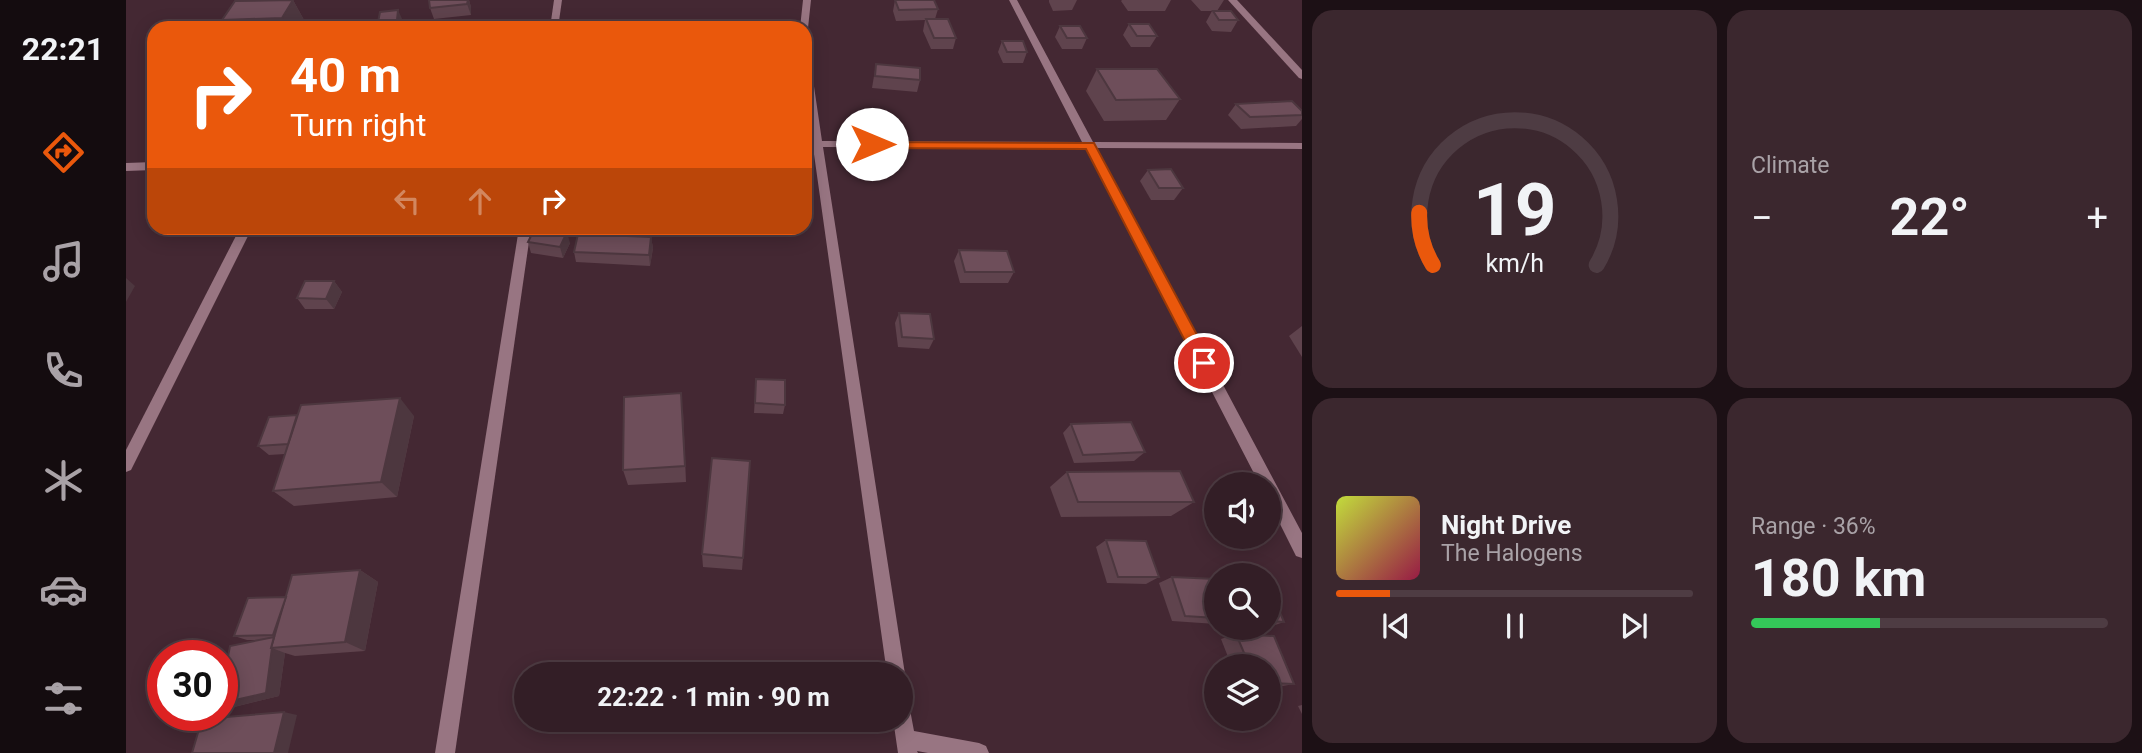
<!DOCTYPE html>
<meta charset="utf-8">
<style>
body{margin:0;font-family:Roboto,sans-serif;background:#3b272e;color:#f1f3f6;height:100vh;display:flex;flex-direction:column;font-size:26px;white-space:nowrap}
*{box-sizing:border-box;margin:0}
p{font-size:23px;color:#a9a2a7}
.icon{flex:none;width:38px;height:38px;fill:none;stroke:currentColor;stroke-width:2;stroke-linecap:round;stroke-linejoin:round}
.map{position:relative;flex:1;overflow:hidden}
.details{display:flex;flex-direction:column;gap:10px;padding:10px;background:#1c1015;width:840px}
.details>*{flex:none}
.top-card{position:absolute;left:21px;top:21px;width:665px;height:214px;border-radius:21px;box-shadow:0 4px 18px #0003,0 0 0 2px #4e3c43;background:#ea580c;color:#fff;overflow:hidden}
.controls{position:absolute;left:1078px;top:472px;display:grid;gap:14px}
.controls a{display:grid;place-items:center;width:77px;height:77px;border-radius:50%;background:#331e26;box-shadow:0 4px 18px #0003,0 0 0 2px #4e3c43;font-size:35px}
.speed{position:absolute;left:21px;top:640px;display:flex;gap:14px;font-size:35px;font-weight:700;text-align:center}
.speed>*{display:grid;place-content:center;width:91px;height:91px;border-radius:50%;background:#331e26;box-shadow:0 4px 18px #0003,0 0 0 2px #4e3c43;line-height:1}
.speed .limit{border:10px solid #d22;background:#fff;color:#111}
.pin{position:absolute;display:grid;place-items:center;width:60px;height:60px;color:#fff;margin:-30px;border:4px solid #fff;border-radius:50%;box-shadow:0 2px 7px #0007}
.me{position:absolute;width:77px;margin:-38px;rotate:90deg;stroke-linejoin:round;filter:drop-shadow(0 0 5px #0008)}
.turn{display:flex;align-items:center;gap:24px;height:147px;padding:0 28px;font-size:32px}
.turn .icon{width:91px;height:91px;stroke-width:2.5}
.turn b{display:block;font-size:49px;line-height:60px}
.lanes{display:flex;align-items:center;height:66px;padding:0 28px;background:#0003;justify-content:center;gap:35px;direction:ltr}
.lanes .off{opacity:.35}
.big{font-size:52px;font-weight:700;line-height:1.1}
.details .card{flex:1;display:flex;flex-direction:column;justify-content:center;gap:10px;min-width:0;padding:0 24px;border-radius:21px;background:#3b272e}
.details .dial{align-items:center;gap:0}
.dial svg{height:182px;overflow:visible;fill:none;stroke:#4e3c43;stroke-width:7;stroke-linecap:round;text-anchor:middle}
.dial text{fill:#f1f3f6;stroke:none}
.song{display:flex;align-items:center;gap:21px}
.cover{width:84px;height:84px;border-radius:10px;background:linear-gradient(135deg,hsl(70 70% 55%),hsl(340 70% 35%))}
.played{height:7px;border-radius:4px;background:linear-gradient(90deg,#ea580c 15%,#4e3c43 15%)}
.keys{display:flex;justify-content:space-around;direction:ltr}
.heat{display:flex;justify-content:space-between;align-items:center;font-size:38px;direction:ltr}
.charge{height:10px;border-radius:5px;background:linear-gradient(90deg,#34c759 36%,#4e3c43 0)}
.details .tiles{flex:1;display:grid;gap:10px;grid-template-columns:repeat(2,1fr)}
.trip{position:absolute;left:388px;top:662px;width:399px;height:70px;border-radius:35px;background:#331e26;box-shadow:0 4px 18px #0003,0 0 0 2px #4e3c43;font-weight:700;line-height:70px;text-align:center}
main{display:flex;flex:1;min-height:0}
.menu{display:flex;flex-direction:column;width:126px;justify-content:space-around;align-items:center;background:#140c0f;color:#a9a2a7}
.menu .icon{width:49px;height:49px}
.menu .active{color:#ea580c}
.menu b{font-size:32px;color:#f1f3f6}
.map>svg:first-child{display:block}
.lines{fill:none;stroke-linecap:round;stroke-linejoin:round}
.street{fill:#987582;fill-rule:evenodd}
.wall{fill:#5f434d}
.shaded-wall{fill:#4d373f}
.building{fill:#6e4e5a;stroke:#4d373f;stroke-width:2}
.route{fill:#ea580c;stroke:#983908;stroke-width:2}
</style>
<main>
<nav class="menu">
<b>22:21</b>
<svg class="icon active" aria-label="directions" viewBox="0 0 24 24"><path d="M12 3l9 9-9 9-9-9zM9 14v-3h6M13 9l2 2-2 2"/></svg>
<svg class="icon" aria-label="music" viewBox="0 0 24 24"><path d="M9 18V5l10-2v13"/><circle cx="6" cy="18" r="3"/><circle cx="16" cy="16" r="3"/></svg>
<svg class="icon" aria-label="phone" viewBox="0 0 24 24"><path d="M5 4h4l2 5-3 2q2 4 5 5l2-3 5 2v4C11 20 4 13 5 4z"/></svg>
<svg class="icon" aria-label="climate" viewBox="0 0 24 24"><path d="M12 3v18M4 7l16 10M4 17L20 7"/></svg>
<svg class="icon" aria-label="car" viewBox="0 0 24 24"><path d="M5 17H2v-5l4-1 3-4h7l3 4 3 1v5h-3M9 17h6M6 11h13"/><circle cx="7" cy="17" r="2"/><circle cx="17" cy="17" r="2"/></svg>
<svg class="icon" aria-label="filters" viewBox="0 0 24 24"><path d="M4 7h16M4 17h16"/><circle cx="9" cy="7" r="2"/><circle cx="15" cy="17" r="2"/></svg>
</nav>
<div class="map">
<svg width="1176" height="753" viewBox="0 0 1176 753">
<rect width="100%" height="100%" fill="#442833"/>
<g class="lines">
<g class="street">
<path d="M428 0H436L432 28H424Z"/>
<path d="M677 0H685L682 28 679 30V28H674Z"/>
<path d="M883 0H891L967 142 1176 143V149L971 148 1176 533V558L1170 556 1143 502V485H1134L960 148 697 147 779 674 775 681V674H761L687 147H679V141H686L679 92V56L684 59 696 141 956 142Z"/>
<path d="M1102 0H1111L1176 70V79L1173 78Z"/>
<path d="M28 162V170L0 171V163Z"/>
<path d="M114 228H126L5 470 0 472V450Z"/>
<path d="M393 228H405L329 753H309Z"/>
<path d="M775 697 782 699 788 731 853 743 860 746 863 753H802L791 751 792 753H772L767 719H775Z"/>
</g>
</g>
<g class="wall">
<path d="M126 0H167L178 20 173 28H101L96 20Z"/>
<path d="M303 0H343L345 7V15L308 19 304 8Z"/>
<path d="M769 0 812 9 809 19 830 38 827 49H805L797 31 799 20 770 21 767 11Z"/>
<path d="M923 0H951L946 10 927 11 923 2Z"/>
<path d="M996 0H1045L1039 11H1002L995 1Z"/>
<path d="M1065 0H1098L1091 11 1112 20 1105 32 1086 31 1080 22 1086 11H1075Z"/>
<path d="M1003 24 1031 36 1024 47H1005L997 35Z"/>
<path d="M934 26 961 38 956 49H936L929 37Z"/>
<path d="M876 41 901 52 897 63H877L872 52Z"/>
<path d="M750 64 794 80 791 92 746 88Z"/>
<path d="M971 69 1054 99 1040 120 978 121 960 91Z"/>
<path d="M1110 104 1176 111V119L1170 126 1115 129 1102 115Z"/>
<path d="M1022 170 1057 188 1048 200H1025L1014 181Z"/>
<path d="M563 228H621V233L563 234Z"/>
<path d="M624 228H673L672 236 626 237Z"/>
<path d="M525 237 527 248 524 266 450 262 448 252Z"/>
<path d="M402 242 444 243 437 258 405 253Z"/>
<path d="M833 250 888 272 882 283H834L828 261Z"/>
<path d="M208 281 216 292 208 309H179L171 298Z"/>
<path d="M773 313 808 339 803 349 772 347 769 323Z"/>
<path d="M1176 326V357L1163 336Z"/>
<path d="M630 379 659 405 657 414 628 413Z"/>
<path d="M557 411 560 482 502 485 497 470Z"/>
<path d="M288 416 271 497 168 506 147 491 159 454 143 455 132 446Z"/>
<path d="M945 424 1019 452 1008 461 948 463 937 433Z"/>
<path d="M941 472 1068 502 1045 516 935 517 924 487Z"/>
<path d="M980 540 1033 577 1020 584 981 583 970 547Z"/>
<path d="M576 554 617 558 616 570 577 567Z"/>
<path d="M234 570 252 582 239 651 169 656 159 653 153 696 108 707 96 704V688L130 640H121L108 636 160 597Z"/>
<path d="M1046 577 1090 579V624L1046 621 1033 583Z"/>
<path d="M1143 586 1158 622 1143 627Z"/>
<path d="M1110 634 1168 684 1151 687H1143V667H1106L1095 639Z"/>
<path d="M1176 705V714L1172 706Z"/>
</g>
<g class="shaded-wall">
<path d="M167 0 178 20 173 28H161L156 18Z"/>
<path d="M342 0H343L345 7V15L341 4Z"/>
<path d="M272 10 277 21 276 28H254L252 22Z"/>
<path d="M441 232 444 243 437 258 434 247Z"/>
<path d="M525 237 527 248 524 266 523 255Z"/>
<path d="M0 278 9 286 0 302Z"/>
<path d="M208 281 216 292 208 309 200 299Z"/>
<path d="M274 398 288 416 271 497 255 482Z"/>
<path d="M234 570 252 582 239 651 219 642Z"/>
<path d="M146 648 159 653 153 696 108 707 96 704Z"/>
<path d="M158 712 171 715 162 753H148Z"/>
</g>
<g class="building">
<path d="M167 0 156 18 96 20 109 1Z"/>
<path d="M303 0H342L341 4 304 8Z"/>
<path d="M769 0H808L812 9 773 10Z"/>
<path d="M272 10 271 20 252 22 254 12Z"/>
<path d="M1087 11H1105L1112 20H1093Z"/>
<path d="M800 19H822L830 38H808Z"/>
<path d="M1003 24H1023L1031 36H1011Z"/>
<path d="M934 26H954L961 38H941Z"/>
<path d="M876 41H897L901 52H881Z"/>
<path d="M750 64 794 68V80L749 76Z"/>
<path d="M971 69H1031L1054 99 990 100Z"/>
<path d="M1166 101 1176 111V115L1124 117 1110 104Z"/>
<path d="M1045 169 1057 188H1033L1022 170Z"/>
<path d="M409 228H411L441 232 434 247 402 242Z"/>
<path d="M452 234 525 237 523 255 448 252Z"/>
<path d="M833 250 881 251 888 272H839Z"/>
<path d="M179 281H208L200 299 171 298Z"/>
<path d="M773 313 804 314 808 339 776 337Z"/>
<path d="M630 379 659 380V405L629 403Z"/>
<path d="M555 393 559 466 497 470 498 397Z"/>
<path d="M274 398 255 482 147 491 175 405Z"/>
<path d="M171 415 162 444 132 446 143 417Z"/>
<path d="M1005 422 1019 452 957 455 945 424Z"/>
<path d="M586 458 624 461 617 558 576 554Z"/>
<path d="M1054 471 1068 502H952L941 472Z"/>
<path d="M980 540 1020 541 1033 577H992Z"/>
<path d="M234 570 219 642 145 648 166 575Z"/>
<path d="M1046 577 1090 579V618L1059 616Z"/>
<path d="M1143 586 1158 622 1143 621Z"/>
<path d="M160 597 147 635 108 636 122 598Z"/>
<path d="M1110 634 1148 636 1168 684 1143 683V667H1124Z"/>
<path d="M148 637 145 648H146L140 693 96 703V688L104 646Z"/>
<path d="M158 712 148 753H66L76 719Z"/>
</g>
<path class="route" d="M742 142 968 143 1084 359V368H1073L960 149 746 148 742 147Z"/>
</svg>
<div class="controls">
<a><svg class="icon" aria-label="sound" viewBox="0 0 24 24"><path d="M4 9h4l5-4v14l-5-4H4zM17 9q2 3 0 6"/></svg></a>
<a><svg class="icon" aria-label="search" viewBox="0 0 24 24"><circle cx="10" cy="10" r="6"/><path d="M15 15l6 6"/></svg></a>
<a><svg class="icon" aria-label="layers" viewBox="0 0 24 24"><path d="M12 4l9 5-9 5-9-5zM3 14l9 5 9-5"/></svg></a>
</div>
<div class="speed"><div class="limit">30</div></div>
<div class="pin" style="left:1078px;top:363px;background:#d93025"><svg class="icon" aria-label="arrive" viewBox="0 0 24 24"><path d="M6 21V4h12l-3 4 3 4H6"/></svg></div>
<svg class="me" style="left:746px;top:144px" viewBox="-20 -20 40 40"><circle r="19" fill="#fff"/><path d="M0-13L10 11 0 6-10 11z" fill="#ea580c"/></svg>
<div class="trip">22:22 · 1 min · 90 m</div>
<div class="top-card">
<div class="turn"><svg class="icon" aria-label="right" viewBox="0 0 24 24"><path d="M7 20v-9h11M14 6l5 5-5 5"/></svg><div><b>40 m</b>Turn right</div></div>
<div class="lanes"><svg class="icon off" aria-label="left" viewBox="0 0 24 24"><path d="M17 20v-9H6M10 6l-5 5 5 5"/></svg><svg class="icon off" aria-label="ahead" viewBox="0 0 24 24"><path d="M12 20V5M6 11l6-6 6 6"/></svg><svg class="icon" aria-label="right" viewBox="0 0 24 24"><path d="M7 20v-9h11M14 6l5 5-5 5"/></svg></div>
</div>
</div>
<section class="details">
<div class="tiles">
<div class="card dial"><svg viewBox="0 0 100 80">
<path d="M14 69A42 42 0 1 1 86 69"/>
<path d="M14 69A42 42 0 0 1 8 46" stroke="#ea580c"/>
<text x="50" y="56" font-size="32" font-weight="700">19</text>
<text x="50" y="72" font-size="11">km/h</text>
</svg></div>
<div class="card"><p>Climate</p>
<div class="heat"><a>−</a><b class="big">22°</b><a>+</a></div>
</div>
<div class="card">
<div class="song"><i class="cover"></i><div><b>Night Drive</b><p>The Halogens</p></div></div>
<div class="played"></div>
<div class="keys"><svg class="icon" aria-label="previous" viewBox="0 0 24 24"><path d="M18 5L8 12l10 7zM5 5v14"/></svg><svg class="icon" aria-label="pause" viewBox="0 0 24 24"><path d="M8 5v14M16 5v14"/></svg><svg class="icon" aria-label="next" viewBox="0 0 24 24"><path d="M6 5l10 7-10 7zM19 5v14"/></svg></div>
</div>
<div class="card"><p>Range · 36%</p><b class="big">180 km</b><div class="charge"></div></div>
</div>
</section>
</main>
